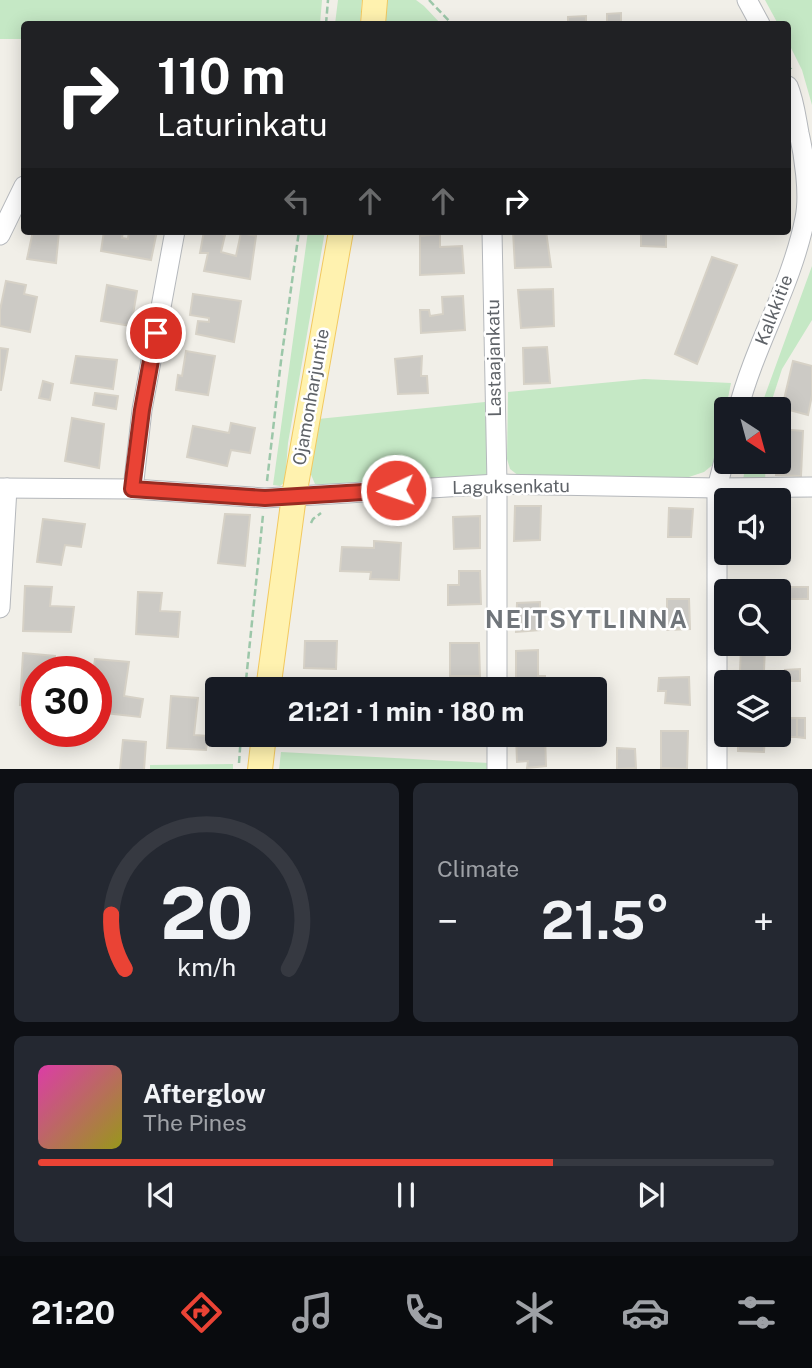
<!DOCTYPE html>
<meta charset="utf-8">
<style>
body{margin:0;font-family:"Public Sans",sans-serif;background:#242831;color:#f1f3f6;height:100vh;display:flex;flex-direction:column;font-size:26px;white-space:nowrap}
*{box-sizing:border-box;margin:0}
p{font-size:23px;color:#9ea1a6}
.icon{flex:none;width:38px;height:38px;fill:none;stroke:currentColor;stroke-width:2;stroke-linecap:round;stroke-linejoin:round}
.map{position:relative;height:769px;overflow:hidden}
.side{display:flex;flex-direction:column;gap:14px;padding:14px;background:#0d0f14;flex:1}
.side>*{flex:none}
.top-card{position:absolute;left:21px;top:21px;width:770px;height:214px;border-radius:7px;box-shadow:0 4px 18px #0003;background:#202124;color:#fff;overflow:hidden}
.needle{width:46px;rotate:144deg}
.tools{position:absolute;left:714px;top:397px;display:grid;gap:14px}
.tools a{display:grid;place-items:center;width:77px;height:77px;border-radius:7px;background:#171b24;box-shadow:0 4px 18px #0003;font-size:35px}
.speed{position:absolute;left:21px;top:656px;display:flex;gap:14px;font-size:35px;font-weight:700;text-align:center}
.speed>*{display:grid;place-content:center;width:91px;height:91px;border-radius:50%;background:#171b24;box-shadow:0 4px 18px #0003;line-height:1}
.speed .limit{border:10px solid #d22;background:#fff;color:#111}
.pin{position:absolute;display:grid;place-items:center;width:60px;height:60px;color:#fff;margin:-30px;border:4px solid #fff;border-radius:50%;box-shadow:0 2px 7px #0007}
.me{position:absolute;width:77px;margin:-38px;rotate:267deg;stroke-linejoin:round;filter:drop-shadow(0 0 5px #0008)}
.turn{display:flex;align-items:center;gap:24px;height:147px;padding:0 21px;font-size:32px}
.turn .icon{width:91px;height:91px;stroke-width:2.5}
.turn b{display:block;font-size:49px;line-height:60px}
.lanes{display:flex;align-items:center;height:66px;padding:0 21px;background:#0003;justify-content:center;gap:35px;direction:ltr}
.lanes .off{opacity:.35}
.big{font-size:52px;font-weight:700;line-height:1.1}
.side .tile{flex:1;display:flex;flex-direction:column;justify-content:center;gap:10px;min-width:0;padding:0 24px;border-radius:10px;background:#242831}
.side .dial{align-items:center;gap:0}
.dial svg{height:182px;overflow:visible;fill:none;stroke:#363941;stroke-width:7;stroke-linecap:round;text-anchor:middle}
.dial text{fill:#f1f3f6;stroke:none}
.song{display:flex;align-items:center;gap:21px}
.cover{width:84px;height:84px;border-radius:10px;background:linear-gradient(135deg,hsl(320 70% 55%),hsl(60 70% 35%))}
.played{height:7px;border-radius:4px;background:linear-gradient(90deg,#ea4335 70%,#363941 70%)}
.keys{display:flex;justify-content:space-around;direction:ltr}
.heat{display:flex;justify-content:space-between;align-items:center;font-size:38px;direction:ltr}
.side .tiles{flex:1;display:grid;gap:14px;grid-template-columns:1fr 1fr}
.tile:last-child{grid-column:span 2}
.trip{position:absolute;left:205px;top:677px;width:402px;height:70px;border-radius:7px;background:#171b24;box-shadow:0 4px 18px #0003;font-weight:700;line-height:70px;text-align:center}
.tab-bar{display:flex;height:112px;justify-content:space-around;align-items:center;background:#090b0e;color:#9ea1a6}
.tab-bar .icon{width:49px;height:49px}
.tab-bar .on{color:#ea4335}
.tab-bar b{font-size:32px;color:#f1f3f6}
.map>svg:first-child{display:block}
.green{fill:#c5e8c5}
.building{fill:#cccac5;stroke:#d6d1c6;stroke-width:2}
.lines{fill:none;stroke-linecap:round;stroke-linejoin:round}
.minor-casing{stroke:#b5b8bc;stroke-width:21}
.major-casing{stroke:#f2c960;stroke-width:26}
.path{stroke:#9cc7a9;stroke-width:2.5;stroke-dasharray:7 3.5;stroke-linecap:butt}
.minor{stroke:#fff;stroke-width:19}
.major{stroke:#fff2af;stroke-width:24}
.route-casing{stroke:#982c22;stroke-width:18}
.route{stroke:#ea4335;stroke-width:12}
.labels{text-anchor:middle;stroke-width:5;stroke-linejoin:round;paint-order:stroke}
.street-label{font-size:18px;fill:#5f6368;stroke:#fff}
.district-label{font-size:24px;font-weight:bold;letter-spacing:2px;fill:#70757a;stroke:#fff}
</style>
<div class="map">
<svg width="812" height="770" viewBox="0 0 812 770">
<rect width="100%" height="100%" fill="#f1efe8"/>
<g class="green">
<path d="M0 0H322L320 24H24V39H0Z"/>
<path d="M338 0H362L360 24H335Z"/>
<path d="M384 0H416L424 6 441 24H383Z"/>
<path d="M765 0H812V105L802 70 788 42V24H778Z"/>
<path d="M308 231H325L288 443 285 482 280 486 273 485Z"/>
<path d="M812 266V320L782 369 769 409H760Z"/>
<path d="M644 379 731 383 715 463 704 472 686 478 519 476 510 469 507 459 508 392Z"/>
<path d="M485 402 488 477 330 486 315 484 309 470 318 419Z"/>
<path d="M746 462H766L765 480H743Z"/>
<path d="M281 752 489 763V770H279Z"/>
<path d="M233 764V769H150V765Z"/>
</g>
<g class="building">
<path d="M621 13V24H607V14Z"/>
<path d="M586 16V24H568V17Z"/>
<path d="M33 231H59L56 263 27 259Z"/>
<path d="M104 231H123L122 238 128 239 129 231H157L151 260 101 251Z"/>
<path d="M204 231H217V233L225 235 221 252 236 256 241 233 256 236 250 279 204 271 208 253H200Z"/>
<path d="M513 231H546L551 267 515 268Z"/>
<path d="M641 231H666V247L641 246Z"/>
<path d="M440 234V247L462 246 464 273 420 275V236Z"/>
<path d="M712 257 737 265 697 364 675 354Z"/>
<path d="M6 281 26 285 24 294 37 297 30 332 0 326V310Z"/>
<path d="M107 285 137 291 131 326 101 321Z"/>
<path d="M553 289 554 326 521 328 518 290Z"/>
<path d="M193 294 241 301 234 342 196 334 198 321 209 322V318L190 315Z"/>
<path d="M463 296 465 330 421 333 420 310H429L430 316 443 314 442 297Z"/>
<path d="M547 347 550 383 524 384 523 348Z"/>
<path d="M0 348 8 349 1 390H0Z"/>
<path d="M186 351 215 356 208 395 176 390 178 375 182 376Z"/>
<path d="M76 356 117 360 113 389 71 383Z"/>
<path d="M422 356 421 376H427L428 393 398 394 395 359Z"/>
<path d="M793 361 812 366V395L808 415 782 408Z"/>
<path d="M43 381 53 384 50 400 39 398Z"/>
<path d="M95 393 118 396 116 409 93 405Z"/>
<path d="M72 418 104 424 99 468 65 461Z"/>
<path d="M231 423 255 428 250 453 231 450 227 466 187 457 193 426 229 433Z"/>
<path d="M779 429 803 431 801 476 776 475 777 462H779Z"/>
<path d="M515 506H541L540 540 514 541Z"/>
<path d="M669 508 693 509 691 537H668Z"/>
<path d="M225 514 250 515 245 566 218 563Z"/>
<path d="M480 516V548L454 549 453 517Z"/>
<path d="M43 519 85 524 81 547 65 545 61 565 37 562Z"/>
<path d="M374 541 401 543 399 580 370 579 371 572 340 571 342 547 374 548Z"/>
<path d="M459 571H480L481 604 448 605V585H459Z"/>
<path d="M25 586 52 587 50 606 74 607 71 632 23 631Z"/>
<rect x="789" y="587" width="19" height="12"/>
<path d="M138 592 162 593 160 611 180 612 178 637 136 634Z"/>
<path d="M667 599H689L690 629 667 630Z"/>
<path d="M540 602V630L516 632 517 603Z"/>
<path d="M305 641H337L336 669 304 668Z"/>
<path d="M450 643H479L480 676H450Z"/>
<path d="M765 646 764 671 740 672 741 647Z"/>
<path d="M538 650V676H545V690H523V680H516V651Z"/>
<path d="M23 653 55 656 54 672H37V706L20 705Z"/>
<path d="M95 659 129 662 124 696 143 699 140 717 96 712V672H93Z"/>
<path d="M800 669V681H786L785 670Z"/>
<path d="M689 677 690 705 665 703 666 691H658L659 678Z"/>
<path d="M171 696 198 698 194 735 208 736 206 750 167 748Z"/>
<rect x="789" y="718" width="8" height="19"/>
<path d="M797 718H805V738L797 737Z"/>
<path d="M661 731H688L687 769 661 768Z"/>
<path d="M300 735H333V739L300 738Z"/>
<path d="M453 735H483V743H452Z"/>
<path d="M516 735H545L546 766 527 768 528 761 517 762Z"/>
<path d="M738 735H765L764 752 738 751Z"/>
<path d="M123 740 146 742 144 770H120Z"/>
<path d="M617 748 635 749 636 768 617 769Z"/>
</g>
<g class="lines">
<g class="minor-casing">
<g id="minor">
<path d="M747 0 760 24"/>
<path d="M492 231 497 484V690"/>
<path d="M0 235 24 186"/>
<path d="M738 410C755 344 792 285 805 218 810 195 804 155 799 133 796 117 794 100 788 86"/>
<path d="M0 488 133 489 265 498 497 484 717 488 812 487"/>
<path d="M133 489 142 410 175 231"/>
<path d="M0 608 7 488"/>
<path d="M497 735V770"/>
<path d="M717 770V488L726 453"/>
</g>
</g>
<g class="major-casing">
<g id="major">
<path d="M373 24 375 0"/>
<path d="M268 690 294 496 341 231"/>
<path d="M260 770 264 735"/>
</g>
</g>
<g class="path">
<path d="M429 0 452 24"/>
<path d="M326 24 328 0"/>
<path d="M788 58 791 69"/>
<path d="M267 481 281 361 299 231"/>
<path d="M311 523 313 519 321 513"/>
<path d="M245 690 263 515"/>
<path d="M239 763 241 735"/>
</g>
<use href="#minor" class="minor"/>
<use href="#major" class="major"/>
</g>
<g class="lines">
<g class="route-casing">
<path id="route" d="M156 333 142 410 132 489 265 498 396 490"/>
</g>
<use href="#route" class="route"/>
</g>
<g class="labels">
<g class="street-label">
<text transform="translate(774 310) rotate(-69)" y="6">Kalkkitie</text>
<text transform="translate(494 358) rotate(-91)" y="6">Lastaajankatu</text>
<text transform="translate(311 397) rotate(-80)" y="6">Ojamonharjuntie</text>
<text transform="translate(511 487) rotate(-1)" y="6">Laguksenkatu</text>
</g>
<g class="district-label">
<text x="587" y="628">NEITSYTLINNA</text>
</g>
</g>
</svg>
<div class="tools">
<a><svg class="needle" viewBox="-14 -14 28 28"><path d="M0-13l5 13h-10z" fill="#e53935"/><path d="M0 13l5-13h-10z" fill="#9ea1a6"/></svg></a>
<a><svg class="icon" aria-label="sound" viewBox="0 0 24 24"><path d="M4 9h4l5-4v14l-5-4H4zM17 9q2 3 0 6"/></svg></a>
<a><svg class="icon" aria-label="search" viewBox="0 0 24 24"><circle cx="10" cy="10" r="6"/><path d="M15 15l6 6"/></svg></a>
<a><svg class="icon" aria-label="layers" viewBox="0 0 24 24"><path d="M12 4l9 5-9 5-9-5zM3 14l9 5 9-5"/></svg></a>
</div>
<div class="speed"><div class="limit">30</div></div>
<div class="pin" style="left:156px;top:333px;background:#d93025"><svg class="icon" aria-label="arrive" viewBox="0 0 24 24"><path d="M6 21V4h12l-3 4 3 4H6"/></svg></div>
<svg class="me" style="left:396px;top:490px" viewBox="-20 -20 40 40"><circle r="17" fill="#ea4335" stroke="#fff" stroke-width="3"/><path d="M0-11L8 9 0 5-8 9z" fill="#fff"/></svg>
<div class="trip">21:21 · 1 min · 180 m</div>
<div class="top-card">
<div class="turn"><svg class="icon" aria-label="right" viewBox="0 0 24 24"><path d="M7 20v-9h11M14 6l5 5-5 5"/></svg><div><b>110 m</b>Laturinkatu</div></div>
<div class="lanes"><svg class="icon off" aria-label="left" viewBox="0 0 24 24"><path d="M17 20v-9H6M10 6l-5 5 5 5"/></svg><svg class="icon off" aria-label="ahead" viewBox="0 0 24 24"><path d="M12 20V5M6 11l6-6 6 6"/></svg><svg class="icon off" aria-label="ahead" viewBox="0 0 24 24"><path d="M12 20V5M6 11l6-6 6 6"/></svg><svg class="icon" aria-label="right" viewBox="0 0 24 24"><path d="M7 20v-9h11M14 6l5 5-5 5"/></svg></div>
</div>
</div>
<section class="side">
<div class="tiles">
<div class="tile dial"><svg viewBox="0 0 100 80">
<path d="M14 69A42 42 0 1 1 86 69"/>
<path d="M14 69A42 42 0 0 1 8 45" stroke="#ea4335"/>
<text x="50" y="56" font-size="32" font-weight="700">20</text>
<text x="50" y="72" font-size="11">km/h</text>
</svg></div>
<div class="tile"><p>Climate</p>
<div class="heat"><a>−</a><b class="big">21.5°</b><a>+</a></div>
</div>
<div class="tile">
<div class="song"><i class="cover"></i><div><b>Afterglow</b><p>The Pines</p></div></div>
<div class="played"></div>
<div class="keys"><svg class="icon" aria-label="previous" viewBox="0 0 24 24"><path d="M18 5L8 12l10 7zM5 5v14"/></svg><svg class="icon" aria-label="pause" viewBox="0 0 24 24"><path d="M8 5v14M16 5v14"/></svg><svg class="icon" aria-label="next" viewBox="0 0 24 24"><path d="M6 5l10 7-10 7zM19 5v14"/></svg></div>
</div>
</div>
</section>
<nav class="tab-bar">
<b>21:20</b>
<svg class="icon on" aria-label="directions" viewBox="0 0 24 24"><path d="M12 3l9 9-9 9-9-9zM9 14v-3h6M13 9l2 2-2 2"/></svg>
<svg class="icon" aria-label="music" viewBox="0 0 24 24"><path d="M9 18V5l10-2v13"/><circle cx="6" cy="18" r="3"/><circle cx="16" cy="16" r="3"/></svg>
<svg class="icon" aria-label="phone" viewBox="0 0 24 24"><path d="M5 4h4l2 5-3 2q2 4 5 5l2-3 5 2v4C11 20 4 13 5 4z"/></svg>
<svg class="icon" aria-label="climate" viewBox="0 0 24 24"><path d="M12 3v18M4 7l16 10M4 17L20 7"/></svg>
<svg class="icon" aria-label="car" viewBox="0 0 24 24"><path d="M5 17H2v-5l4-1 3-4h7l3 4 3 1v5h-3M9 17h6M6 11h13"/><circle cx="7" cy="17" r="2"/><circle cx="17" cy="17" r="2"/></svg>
<svg class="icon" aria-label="filters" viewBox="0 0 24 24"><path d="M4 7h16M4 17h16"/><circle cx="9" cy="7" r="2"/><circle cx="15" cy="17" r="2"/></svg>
</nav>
